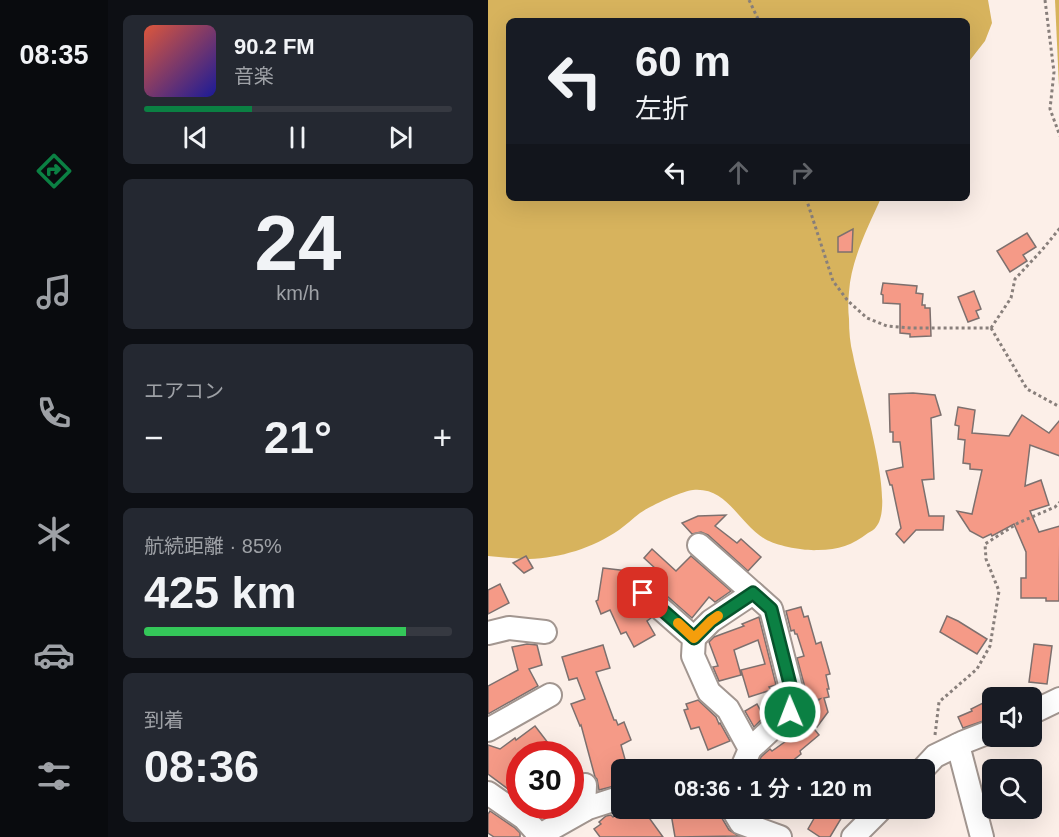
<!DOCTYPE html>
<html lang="ja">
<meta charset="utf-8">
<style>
body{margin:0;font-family:Arial,"Noto Sans JP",sans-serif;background:#242831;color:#f1f3f6;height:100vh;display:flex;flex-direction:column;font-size:22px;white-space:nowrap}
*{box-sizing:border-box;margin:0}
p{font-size:20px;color:#9ea1a6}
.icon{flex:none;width:33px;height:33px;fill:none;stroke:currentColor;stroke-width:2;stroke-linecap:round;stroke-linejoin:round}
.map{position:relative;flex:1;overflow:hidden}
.details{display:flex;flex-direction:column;gap:15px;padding:15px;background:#0d0f14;width:380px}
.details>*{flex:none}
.guide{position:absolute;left:18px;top:18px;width:464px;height:183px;border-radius:9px;box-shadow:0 6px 24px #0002;background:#171b24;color:#f1f3f6;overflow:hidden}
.controls{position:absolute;left:494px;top:687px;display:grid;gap:12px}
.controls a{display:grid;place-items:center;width:60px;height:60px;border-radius:9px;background:#171b24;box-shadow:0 6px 24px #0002;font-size:30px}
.speed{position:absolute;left:18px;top:741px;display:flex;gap:12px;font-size:30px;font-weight:700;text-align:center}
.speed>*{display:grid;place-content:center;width:78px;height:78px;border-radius:50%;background:#171b24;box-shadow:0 6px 24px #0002;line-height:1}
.speed .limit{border:9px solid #d22;background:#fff;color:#111}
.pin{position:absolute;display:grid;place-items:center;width:51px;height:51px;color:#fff;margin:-26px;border-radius:12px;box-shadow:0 3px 9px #0006}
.me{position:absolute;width:66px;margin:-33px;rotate:359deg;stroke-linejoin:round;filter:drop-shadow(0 0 4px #0008)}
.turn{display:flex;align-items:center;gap:21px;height:126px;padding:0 30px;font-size:27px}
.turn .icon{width:78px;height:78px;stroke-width:2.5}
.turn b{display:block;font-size:42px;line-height:51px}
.lanes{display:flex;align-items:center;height:57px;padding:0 30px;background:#0003;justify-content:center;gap:30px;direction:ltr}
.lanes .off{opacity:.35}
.big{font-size:45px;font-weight:600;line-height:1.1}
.details .widget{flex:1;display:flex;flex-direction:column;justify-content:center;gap:9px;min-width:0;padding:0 21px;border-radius:9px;background:#242831}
.details .dial{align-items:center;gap:0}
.dial b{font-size:78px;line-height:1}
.song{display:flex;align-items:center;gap:18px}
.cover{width:72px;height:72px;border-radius:9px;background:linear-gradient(135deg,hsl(10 70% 55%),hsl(240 70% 35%))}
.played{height:6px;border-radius:3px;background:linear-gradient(90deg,#0b8043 35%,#363941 35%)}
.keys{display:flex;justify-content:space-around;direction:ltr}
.heat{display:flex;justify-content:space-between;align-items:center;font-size:33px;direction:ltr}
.charge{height:9px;border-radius:4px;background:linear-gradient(90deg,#34c759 85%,#363941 0)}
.trip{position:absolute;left:123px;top:759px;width:324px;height:60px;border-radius:9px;background:#171b24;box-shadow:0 6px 24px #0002;font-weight:600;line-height:60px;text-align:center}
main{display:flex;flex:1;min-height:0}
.tabs{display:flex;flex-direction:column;width:108px;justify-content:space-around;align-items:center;background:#090b0e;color:#9ea1a6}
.tabs .icon{width:42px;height:42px}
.tabs .selected{color:#0b8043}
.tabs b{font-size:27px;color:#f1f3f6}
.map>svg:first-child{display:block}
.forest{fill:#d7b35d}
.building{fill:#f59a87;stroke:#7d706e;stroke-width:1.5}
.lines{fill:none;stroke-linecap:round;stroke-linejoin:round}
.minor-casing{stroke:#a29690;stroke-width:26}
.path{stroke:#887f7b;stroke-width:3;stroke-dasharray:3 3;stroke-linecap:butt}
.minor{stroke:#fff;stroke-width:22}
.route-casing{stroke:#07532c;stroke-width:15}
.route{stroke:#0b8043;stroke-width:10}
.slow{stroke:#f59e0b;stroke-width:10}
</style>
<main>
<nav class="tabs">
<b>08:35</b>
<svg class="icon selected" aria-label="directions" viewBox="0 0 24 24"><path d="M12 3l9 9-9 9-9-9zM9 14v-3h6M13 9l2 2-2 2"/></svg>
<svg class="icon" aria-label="music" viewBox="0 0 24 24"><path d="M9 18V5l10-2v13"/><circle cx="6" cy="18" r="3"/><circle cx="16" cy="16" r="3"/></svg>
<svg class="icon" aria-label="phone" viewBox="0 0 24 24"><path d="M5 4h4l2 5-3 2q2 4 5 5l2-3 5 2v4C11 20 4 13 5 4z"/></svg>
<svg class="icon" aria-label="climate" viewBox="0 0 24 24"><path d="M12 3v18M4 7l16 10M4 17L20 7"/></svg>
<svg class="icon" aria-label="car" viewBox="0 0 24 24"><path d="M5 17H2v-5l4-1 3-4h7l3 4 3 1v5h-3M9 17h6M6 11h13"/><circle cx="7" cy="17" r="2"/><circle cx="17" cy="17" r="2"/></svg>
<svg class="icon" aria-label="filters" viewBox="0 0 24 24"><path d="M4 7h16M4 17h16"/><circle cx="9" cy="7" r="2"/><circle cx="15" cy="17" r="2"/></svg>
</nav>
<section class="details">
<div class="widget">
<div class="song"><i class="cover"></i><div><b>90.2 FM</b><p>音楽</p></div></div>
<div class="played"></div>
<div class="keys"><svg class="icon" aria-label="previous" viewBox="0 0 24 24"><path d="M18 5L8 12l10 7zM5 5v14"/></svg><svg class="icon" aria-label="pause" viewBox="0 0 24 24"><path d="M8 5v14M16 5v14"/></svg><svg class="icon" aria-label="next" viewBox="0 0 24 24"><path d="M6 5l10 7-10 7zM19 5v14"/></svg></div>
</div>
<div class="widget dial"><b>24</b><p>km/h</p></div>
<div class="widget"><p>エアコン</p>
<div class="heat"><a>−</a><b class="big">21°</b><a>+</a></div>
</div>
<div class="widget"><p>航続距離 · 85%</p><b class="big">425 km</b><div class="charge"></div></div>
<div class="widget"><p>到着</p><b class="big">08:36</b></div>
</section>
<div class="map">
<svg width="572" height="837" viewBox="0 0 572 837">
<rect width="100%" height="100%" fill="#fcefe8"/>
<g class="forest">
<path d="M0 0H500L504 23 497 41 479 64 478 21H21V198H393C380 227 363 260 361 292 360 301 360 310 361 319 361 331 362 344 365 355 371 388 409 503 388 527 386 530 383 531 380 533 364 545 351 550 330 550 316 551 289 546 277 539 250 523 240 487 205 490 194 491 162 506 152 513 144 519 138 525 131 530 105 548 72 558 41 559 27 559 13 557 0 556Z"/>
<path d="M567 0H571V87Z"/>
</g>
<g class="building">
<path d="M365 229 364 252H350V237Z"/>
<path d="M539 233 548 247 535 255 539 261 522 272 509 251Z"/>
<path d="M395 283 429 286 428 293 435 294 434 305H437V308H442L443 336 422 337V334L412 333V304L395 303V295L393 294Z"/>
<path d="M486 291 493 309 488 311 491 318 480 322 470 297Z"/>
<path d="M425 393 447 395 453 415 443 418 446 479 434 480 441 516H456L455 530H428L416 543 408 534 413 528 404 485H402L398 471 415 467 412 442H405V432H402L401 394Z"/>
<path d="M470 407 487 410 484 433 521 436 534 415 561 433 572 420V456L542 445 537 486 553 480 561 505 542 511 551 532 572 526 571 601H558V598H533V578H538V552L526 524 504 536 503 534 495 538 482 531 469 511 484 514 494 470 482 469V464L475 463 477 440 470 439 471 426 467 425Z"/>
<path d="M238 515 227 526 249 543 253 539 273 557 260 571 220 535 213 532 204 534 194 523 210 516Z"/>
<path d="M164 549 188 571 203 556 243 591 227 602 221 597 204 618 171 589 179 579 156 558Z"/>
<path d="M38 556 45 568 36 573 25 563Z"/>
<path d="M115 568 140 571 144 580 142 591V598L152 611 153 610 163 618 159 621 167 635 146 647 138 632 133 634 122 610 113 614 108 601 110 600Z"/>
<path d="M12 584 21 603 0 614V590Z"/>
<path d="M313 607 316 617 320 616 328 644 333 642 342 674 338 675 341 689H339L341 697 336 698 340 712 329 727 315 718 317 715V713L332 699 328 700 322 692 319 695 309 658 316 656 309 634H307L306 630 303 631 298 611Z"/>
<path d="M459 616 470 621 499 639 489 654 452 632Z"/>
<path d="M271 617 288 685 281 687 283 690 261 697 253 670 277 664 270 640 246 650 253 675 231 681 225 667 230 666 221 642 226 637 256 626 254 624Z"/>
<path d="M39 644 49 645 54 665 41 669 50 686 0 714V686L30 670 24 647Z"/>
<path d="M546 644 564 646 559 684 541 682Z"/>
<path d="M115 645 122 668 108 672 126 720H128L130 725 136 722 143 740 133 745 140 770H134V784L111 790 109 779 107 777 93 725 92 726 83 704 97 699 89 678 81 680 74 657Z"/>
<path d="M210 700 228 717 231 724 232 723 242 741 220 750 211 727 203 729 196 710 200 709 198 704Z"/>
<path d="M501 700 504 708V718L475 728 470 717 484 711 483 709Z"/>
<path d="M269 704 276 717 266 727 257 711Z"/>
<path d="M322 724 331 735 312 751 313 754 293 770H273L270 765 273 757 282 749 284 751Z"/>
<path d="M47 726 64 748 56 754H32V798L0 774V745L12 749 27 738 28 740Z"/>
<path d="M140 808H154L175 837H112L106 829 113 824 111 822 118 816 123 815 125 817 131 812Z"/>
<path d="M182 808H231L232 815 241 830 251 836 187 837Z"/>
<path d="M332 808H351L357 812 342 837H332L320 829Z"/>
<path d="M2 811 27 828 32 833V837H6L0 833V814Z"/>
</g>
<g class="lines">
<g class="minor-casing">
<g id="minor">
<path d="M211 545 283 609 306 700 302 712 262 749"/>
<path d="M155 593 206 638 205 656 221 692 240 709 262 749 253 770"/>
<path d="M0 633 21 628 57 632"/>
<path d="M206 638 223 621 265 593"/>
<path d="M543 713 572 699"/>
<path d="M0 730 62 695"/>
<path d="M470 745 494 837"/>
<path d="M434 770 447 756 476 742 504 731"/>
<path d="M0 793 36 818 53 837"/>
<path d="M244 808 253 823 292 837"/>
<path d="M96 810 97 785"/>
<path d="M52 835 100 808 134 797"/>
<path d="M365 837 394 808"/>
</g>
</g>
<g class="path">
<path d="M261 0 271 21"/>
<path d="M557 0 566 72 562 109 572 136"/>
<path d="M318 198 345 281 360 301 379 318 399 326 423 328H503"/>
<path d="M503 328 523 298 527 279 554 250 572 228"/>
<path d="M503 328 539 389 572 407"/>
<path d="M447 735 451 702 489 669 502 646 511 591 498 559 497 544 530 523 567 507 572 502"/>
</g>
<use href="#minor" class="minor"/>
</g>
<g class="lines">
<g class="route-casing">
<path id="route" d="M155 593 206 638 223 621 265 593 283 609 306 700 302 712"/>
</g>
<use href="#route" class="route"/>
<path class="slow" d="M190 623 206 638 223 621 230 616"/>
</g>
</svg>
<div class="controls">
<a><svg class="icon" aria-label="sound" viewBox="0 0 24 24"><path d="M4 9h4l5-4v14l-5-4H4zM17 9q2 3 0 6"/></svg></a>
<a><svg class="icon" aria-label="search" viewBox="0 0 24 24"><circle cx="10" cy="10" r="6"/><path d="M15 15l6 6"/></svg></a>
</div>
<div class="speed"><div class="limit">30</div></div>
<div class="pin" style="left:155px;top:593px;background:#d93025"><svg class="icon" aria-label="arrive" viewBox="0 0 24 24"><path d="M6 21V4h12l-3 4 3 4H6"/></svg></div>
<svg class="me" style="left:302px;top:712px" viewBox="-20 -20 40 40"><circle r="17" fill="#0b8043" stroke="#fff" stroke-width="3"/><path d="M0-11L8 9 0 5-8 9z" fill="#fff"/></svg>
<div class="trip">08:36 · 1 分 · 120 m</div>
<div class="guide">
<div class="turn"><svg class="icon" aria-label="left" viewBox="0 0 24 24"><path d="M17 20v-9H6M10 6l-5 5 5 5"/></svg><div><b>60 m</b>左折</div></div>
<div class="lanes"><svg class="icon" aria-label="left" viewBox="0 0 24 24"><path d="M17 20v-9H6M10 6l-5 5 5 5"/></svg><svg class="icon off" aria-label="ahead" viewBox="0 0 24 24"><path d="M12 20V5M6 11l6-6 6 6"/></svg><svg class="icon off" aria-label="right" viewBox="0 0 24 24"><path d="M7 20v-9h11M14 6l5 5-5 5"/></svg></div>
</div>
</div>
</main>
